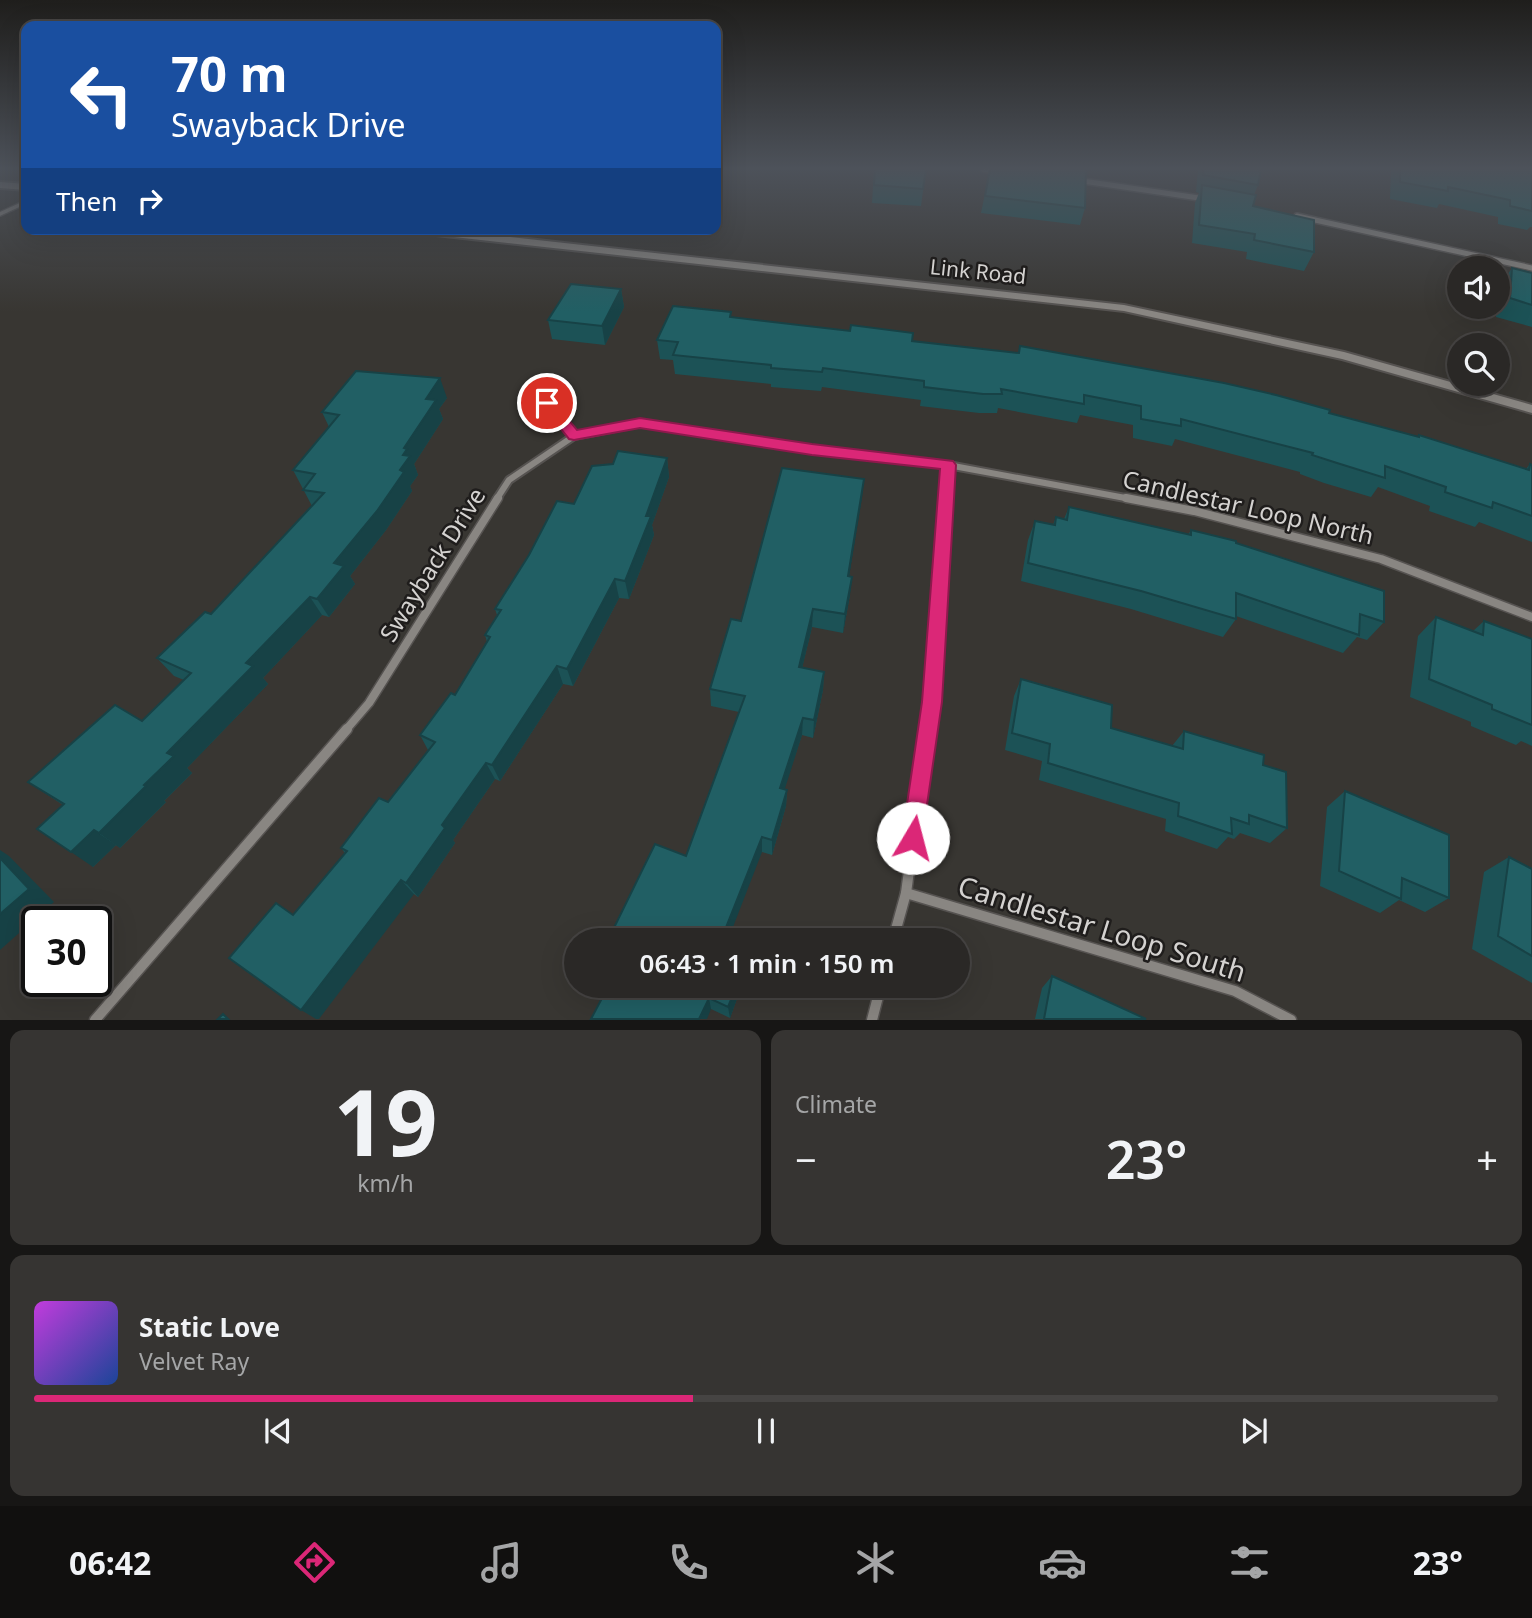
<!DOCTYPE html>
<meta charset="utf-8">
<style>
body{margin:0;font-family:"Noto Sans",sans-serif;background:#363432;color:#f1f3f6;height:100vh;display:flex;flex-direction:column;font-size:26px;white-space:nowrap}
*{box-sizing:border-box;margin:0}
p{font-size:23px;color:#a5a6a7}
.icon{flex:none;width:38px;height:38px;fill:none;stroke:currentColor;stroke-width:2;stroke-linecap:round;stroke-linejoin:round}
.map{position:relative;height:1020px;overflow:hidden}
.drawer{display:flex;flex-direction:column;gap:10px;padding:10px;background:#171615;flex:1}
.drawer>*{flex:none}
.banner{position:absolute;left:21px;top:21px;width:700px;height:214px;border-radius:14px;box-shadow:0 7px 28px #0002,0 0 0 2px #464443;background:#1a4fa0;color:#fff;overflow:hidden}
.fabs{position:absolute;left:1447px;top:256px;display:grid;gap:14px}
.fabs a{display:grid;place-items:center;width:63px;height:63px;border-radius:50%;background:#2a2826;box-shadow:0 7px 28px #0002,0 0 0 2px #464443;font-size:35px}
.speed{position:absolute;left:21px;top:906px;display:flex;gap:14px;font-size:35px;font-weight:700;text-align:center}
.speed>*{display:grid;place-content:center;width:91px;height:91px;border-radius:50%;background:#2a2826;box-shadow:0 7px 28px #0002,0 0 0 2px #464443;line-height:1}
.speed .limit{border:4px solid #111;border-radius:10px;background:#fff;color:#111}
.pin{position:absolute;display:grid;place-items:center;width:60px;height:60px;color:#fff;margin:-30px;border:4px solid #fff;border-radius:50%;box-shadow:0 2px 7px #0007}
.me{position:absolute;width:77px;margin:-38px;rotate:8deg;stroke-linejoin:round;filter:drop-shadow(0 0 5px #0008)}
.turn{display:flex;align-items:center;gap:24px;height:147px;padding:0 35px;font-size:32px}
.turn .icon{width:91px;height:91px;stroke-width:2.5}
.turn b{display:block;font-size:49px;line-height:60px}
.then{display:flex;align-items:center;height:66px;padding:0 35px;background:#0003;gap:14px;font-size:26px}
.big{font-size:52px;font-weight:600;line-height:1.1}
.drawer .card{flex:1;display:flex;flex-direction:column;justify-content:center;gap:10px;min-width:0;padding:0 24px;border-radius:14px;background:#363432}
.drawer .dial{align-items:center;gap:0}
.dial b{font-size:91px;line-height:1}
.song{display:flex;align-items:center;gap:21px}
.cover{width:84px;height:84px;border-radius:10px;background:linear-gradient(135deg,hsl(290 70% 55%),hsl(220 70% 35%))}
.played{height:7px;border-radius:4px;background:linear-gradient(90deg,#db2777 45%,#464443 45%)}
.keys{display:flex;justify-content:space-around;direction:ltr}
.heat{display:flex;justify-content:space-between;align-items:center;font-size:38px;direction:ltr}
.drawer .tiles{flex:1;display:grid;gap:10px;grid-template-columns:1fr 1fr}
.card:last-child{grid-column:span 2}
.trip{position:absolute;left:564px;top:928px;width:406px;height:70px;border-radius:35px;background:#2a2826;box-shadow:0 7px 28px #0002,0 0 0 2px #464443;font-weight:600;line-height:70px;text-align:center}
.dock{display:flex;height:112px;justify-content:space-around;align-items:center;background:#11100f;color:#a5a6a7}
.dock .icon{width:49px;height:49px}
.dock .selected{color:#db2777}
.dock b{font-size:32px;color:#f1f3f6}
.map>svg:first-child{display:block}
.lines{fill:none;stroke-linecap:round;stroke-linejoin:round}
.lane-casing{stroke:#565351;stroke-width:6}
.street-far3-casing{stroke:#565351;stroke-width:8}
.street-far2-casing{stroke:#565351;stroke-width:10}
.street-far1-casing{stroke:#565351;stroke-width:11}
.street-casing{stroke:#565351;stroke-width:13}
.secondary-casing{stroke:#565351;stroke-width:4}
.lane{stroke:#898682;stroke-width:3.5}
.street-far3{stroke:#898682;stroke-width:5}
.street-far2{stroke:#898682;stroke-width:6}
.street-far1{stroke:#898682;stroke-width:8}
.street{stroke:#898682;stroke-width:10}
.secondary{fill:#898682;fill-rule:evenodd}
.wall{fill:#1c5256}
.shaded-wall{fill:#174246}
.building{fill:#215f64;stroke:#174246;stroke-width:2}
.route{fill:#db2777;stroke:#8e194d;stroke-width:2}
.labels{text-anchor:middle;stroke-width:5;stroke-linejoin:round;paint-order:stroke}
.far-street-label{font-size:21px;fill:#d4d2d0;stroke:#1f1d1c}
.street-label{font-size:24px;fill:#d4d2d0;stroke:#1f1d1c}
.near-street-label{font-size:28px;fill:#d4d2d0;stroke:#1f1d1c}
</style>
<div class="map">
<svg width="1532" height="1020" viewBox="0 0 1532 1020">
<rect width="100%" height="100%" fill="#383632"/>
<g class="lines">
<g class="lane-casing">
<path id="lane" d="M0 214 26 202"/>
</g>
<g class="street-far3-casing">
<g id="street-far3">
<path d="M983 169 998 171"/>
<path d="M1076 180 1206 199"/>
<path d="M1297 216 1532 268"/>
</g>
</g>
<g class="street-far2-casing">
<g id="street-far2">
<path d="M547 403 574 436"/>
<path d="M496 500 509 480 574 436 640 423 812 450 948 465 1136 500"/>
<path d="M946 500 948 465"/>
</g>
</g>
<g class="street-far1-casing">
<g id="street-far1">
<path d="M1126 498 1194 511 1381 559 1532 617"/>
<path d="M345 731 369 703 498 498"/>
<path d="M928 731 946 498"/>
</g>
</g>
<g class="street-casing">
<g id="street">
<path d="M928 729 906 893 1235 991 1291 1020"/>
<path d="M893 940 906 893"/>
<path d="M95 1020 347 729"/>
<path d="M872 1020 881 985"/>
</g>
</g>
<g class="secondary-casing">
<g id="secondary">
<path d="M0 182 26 184V190L0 188Z"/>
<path d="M404 229H438L1124 305 1344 352 1532 405V413L1342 359 1124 311 409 232Z"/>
</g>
</g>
<use href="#lane" class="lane"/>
<use href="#street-far3" class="street-far3"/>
<use href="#street-far2" class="street-far2"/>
<use href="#street-far1" class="street-far1"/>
<use href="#street" class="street"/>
<use href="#secondary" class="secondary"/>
</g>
<g class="wall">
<path d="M874 169H926L921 206 872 203Z"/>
<path d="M990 169 1085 208 1080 225 981 213Z"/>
<path d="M1198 169H1261L1258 185 1254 195 1253 206 1314 252 1304 271 1246 259 1247 252 1192 243 1195 203 1199 193 1196 192Z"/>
<path d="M1391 169H1532V227H1530L1527 230 1498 224V217L1439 204 1437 208 1390 199Z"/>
<path d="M1512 268 1532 273V327L1496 317 1497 306H1498L1499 287Z"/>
<path d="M621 289 624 307 605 345 552 339 548 320Z"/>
<path d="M731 312V317L912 341 1018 353 1020 346 1329 413 1418 437 1419 435 1526 469 1530 464 1532 465V542L1479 522 1475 527 1429 511 1430 506 1378 487 1371 497 1324 483 1300 474V472L1175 439 1172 446 1133 438V425L1080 415 1077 423 998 408 997 413H979L920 406 921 400 822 387 821 391 771 387V384L675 374 673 360 660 359 657 340Z"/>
<path d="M447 398 439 409 443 419 414 464 418 475 410 486 412 491 386 530 350 576 355 584 329 617 322 615 263 678 268 684 187 768 192 773 164 801 166 802 120 848 116 845 93 867 63 805 28 782 142 721 184 680 174 676 157 658 211 614 312 506 293 470 329 427 322 412Z"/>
<path d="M667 458 669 477 652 525 654 535 629 599 619 598 573 686 563 684 500 781 495 779 453 840 455 843 418 897 414 894 293 915 345 853 341 848 388 802 428 750 420 735 455 695 487 642 485 635 497 615 495 609 574 504Z"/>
<path d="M864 479 849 576 850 595 843 633 812 627 802 668 824 672 823 690 813 738 802 735 784 789 787 790 786 806 772 855 762 852 608 940 686 856 739 712 711 706 710 689 741 621Z"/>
<path d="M1069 507 1188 535 1191 530 1236 543 1384 622 1367 640 1357 637 1343 653 1236 616V619L1223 637 1131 609 1021 581 1028 540 1035 521 1053 525 1056 517 1064 519Z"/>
<path d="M1436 617 1473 631 1484 621 1532 639V746L1521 741 1516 745 1471 726V722L1410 697 1418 636Z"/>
<path d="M1021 679 1111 728 1172 746 1184 731 1263 765 1287 828 1270 843 1240 833 1234 839 1228 837 1217 849 1165 831 1166 819 1039 780 1042 761 1005 750 1014 696Z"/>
<path d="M1345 791 1449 898 1425 912 1399 900 1380 913 1320 886 1327 807Z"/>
<path d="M1509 857 1532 869V983L1472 949 1484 872Z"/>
<path d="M1052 976 1146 1019H1035L1042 988Z"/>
<path d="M609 985H742L730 1018 711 1009Z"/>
</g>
<g class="shaded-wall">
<path d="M621 289 624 307 605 345 602 326Z"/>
<path d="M440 378 447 398 439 409 443 419 414 464 418 475 410 486 412 491 386 530 350 576 355 584 329 617 317 599 334 563 403 455 404 448 426 399Z"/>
<path d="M667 458 669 477 652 525 654 535 629 599 625 581 646 516Z"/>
<path d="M864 479 862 498 846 595 848 576Z"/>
<path d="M852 577 850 595 843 633 845 614Z"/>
<path d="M615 579 619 598 573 686 567 669Z"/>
<path d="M310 597 322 615 263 678 268 684 187 768 192 773 164 801 166 802 120 848 99 833 144 785 167 753 246 663Z"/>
<path d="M813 609 812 627 798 685 799 667Z"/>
<path d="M557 666 563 684 500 781 492 765Z"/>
<path d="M824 672 823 690 813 738 814 720Z"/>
<path d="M803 718 802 735 780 804V788Z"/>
<path d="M486 763 495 779 453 840 455 843 418 897 406 883 442 825Z"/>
<path d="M787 790 786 806 772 855V840Z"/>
<path d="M94 830 116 845 93 867 71 852Z"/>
<path d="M762 837V852L728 940 723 935Z"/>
<path d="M0 850 9 856 54 902 0 950Z"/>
<path d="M401 880 414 894 319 1019H316L301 1010Z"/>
<path d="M737 985H742L730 1018 728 1007Z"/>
<path d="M709 998 711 1009 707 1019H699Z"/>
</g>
<g class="building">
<path d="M875 169H926L923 189 874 185Z"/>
<path d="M990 169H1086L1085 208 985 196Z"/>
<path d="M1203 169H1261L1258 185 1203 175Z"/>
<path d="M1400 169H1532V211L1510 206V200L1448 187V191L1400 182Z"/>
<path d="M1202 185 1256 195 1253 206 1314 220V252L1254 240 1255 234 1199 225Z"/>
<path d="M1512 268 1532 273V305L1510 298Z"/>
<path d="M571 284 621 289 602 326 548 320Z"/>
<path d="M673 306 731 312 730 317 850 331 851 325 913 333 912 341 1019 353 1020 346 1224 383 1276 395 1330 410 1329 413 1419 437V435L1529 470 1530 464 1532 465V516L1493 502 1492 508 1445 492 1446 487 1385 466V478L1337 463 1312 455 1313 453 1181 419V426L1141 419V406L1084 395V404L1001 389 1002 394H983L924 387V381L823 368 822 372 771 368V365L673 355 678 342 657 340Z"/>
<path d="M356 371 440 378 426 399 436 400 404 448 407 449 403 455 410 456 400 470 404 472 377 511 334 563 344 566 317 599 310 597 246 663 253 666 167 753 174 756 144 785 146 786 99 833 94 830 71 852 37 829 64 804 28 782 115 705 142 721 191 673 157 658 205 612 211 614 324 493 303 490 315 474 293 470 339 415 322 412Z"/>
<path d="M618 451 667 458 646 516H651L625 581 615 579 567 669 557 666 492 765 486 763 442 825 445 828 406 883 401 880 301 1010 229 958 276 903 293 915 347 851 341 848 379 798 388 802 435 742 420 735 451 693 455 695 490 637 485 635 501 610 495 609 529 555 557 501 574 504 592 466 613 464Z"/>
<path d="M782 468 864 479 848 576 852 577 845 614 813 609 799 667 824 672 814 720 803 718 780 788 787 790 772 840 762 837 723 935 734 940H608L655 844 686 856 745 696 710 689 731 619 741 621Z"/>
<path d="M1069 507 1191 535V530L1236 541V543L1384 591V622L1360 614 1359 635 1236 593V619L1141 591 1028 563 1035 521 1055 525 1056 517 1067 520Z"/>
<path d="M1436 617 1483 635 1484 621 1532 639V725L1492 709V705L1429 679Z"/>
<path d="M1021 679 1112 705 1111 728 1183 749 1184 731 1264 755 1263 765 1286 772 1287 828 1249 815V824L1231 818 1232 834 1178 816 1179 803 1048 763 1050 744 1012 733Z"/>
<path d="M1345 791 1449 835V898L1402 878 1401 899 1339 871Z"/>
<path d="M1509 857 1532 869V956L1498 936Z"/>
<path d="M0 858 29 889 0 914Z"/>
<path d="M1052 976 1146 1019H1044Z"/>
<path d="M609 985H737L728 1007 709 998 699 1019H591Z"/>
<path d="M223 1014 228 1019H218Z"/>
</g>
<linearGradient id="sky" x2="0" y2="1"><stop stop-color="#1f1e1c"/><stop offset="0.54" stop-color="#4d525a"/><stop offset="1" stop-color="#4d525a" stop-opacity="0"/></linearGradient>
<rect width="1532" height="312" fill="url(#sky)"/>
<path class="route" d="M547 398 552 400 577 430 640 418 812 444 953 461 956 465 942 702 921 846 913 849 905 846 902 838 922 702 940 469 812 455 640 428 574 440 569 439 540 403Z"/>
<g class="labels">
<g class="far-street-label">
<text transform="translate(978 272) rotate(6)" y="7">Link Road</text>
</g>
<g class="street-label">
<text transform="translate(1248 508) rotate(13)" y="8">Candlestar Loop North</text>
<text transform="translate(433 565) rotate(-58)" y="8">Swayback Drive</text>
</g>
<g class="near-street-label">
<text transform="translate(1102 929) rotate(17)" y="10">Candlestar Loop South</text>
</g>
</g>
</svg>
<div class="fabs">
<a><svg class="icon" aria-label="sound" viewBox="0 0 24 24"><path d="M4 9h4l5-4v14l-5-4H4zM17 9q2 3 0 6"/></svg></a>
<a><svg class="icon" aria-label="search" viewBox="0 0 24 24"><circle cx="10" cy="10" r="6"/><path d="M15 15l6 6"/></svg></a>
</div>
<div class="speed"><div class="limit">30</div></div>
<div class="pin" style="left:547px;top:403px;background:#d93025"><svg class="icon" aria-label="arrive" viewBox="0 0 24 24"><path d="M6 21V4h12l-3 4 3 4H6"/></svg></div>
<svg class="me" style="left:913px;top:838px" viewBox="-20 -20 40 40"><circle r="19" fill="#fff"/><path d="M0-13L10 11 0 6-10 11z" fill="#db2777"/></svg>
<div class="trip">06:43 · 1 min · 150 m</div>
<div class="banner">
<div class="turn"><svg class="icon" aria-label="left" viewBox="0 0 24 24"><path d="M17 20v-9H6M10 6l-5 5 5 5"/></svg><div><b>70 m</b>Swayback Drive</div></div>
<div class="then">Then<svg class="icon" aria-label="right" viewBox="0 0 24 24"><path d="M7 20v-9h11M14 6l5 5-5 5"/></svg></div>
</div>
</div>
<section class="drawer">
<div class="tiles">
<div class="card dial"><b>19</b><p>km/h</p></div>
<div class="card"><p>Climate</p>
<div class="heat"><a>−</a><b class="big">23°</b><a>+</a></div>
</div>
<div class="card">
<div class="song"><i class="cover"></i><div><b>Static Love</b><p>Velvet Ray</p></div></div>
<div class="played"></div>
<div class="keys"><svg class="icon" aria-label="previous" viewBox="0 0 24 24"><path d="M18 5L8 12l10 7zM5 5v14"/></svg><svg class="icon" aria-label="pause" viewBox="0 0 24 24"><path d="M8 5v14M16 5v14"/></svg><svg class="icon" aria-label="next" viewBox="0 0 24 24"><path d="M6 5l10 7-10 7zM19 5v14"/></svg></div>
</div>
</div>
</section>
<nav class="dock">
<b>06:42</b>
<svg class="icon selected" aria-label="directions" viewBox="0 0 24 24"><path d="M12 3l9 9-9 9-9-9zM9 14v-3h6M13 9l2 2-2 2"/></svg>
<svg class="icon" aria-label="music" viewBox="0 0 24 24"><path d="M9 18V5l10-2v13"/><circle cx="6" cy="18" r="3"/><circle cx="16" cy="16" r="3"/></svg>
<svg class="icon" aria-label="phone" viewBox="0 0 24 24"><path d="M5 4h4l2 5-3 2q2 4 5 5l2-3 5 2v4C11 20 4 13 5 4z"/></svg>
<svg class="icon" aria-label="climate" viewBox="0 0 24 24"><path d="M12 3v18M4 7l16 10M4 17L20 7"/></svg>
<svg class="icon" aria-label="car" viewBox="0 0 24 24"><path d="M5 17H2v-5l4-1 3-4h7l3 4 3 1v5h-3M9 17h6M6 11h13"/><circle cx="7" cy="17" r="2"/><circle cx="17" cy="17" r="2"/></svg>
<svg class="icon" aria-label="filters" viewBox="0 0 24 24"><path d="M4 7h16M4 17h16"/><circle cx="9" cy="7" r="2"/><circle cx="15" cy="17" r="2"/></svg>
<b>23°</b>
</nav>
